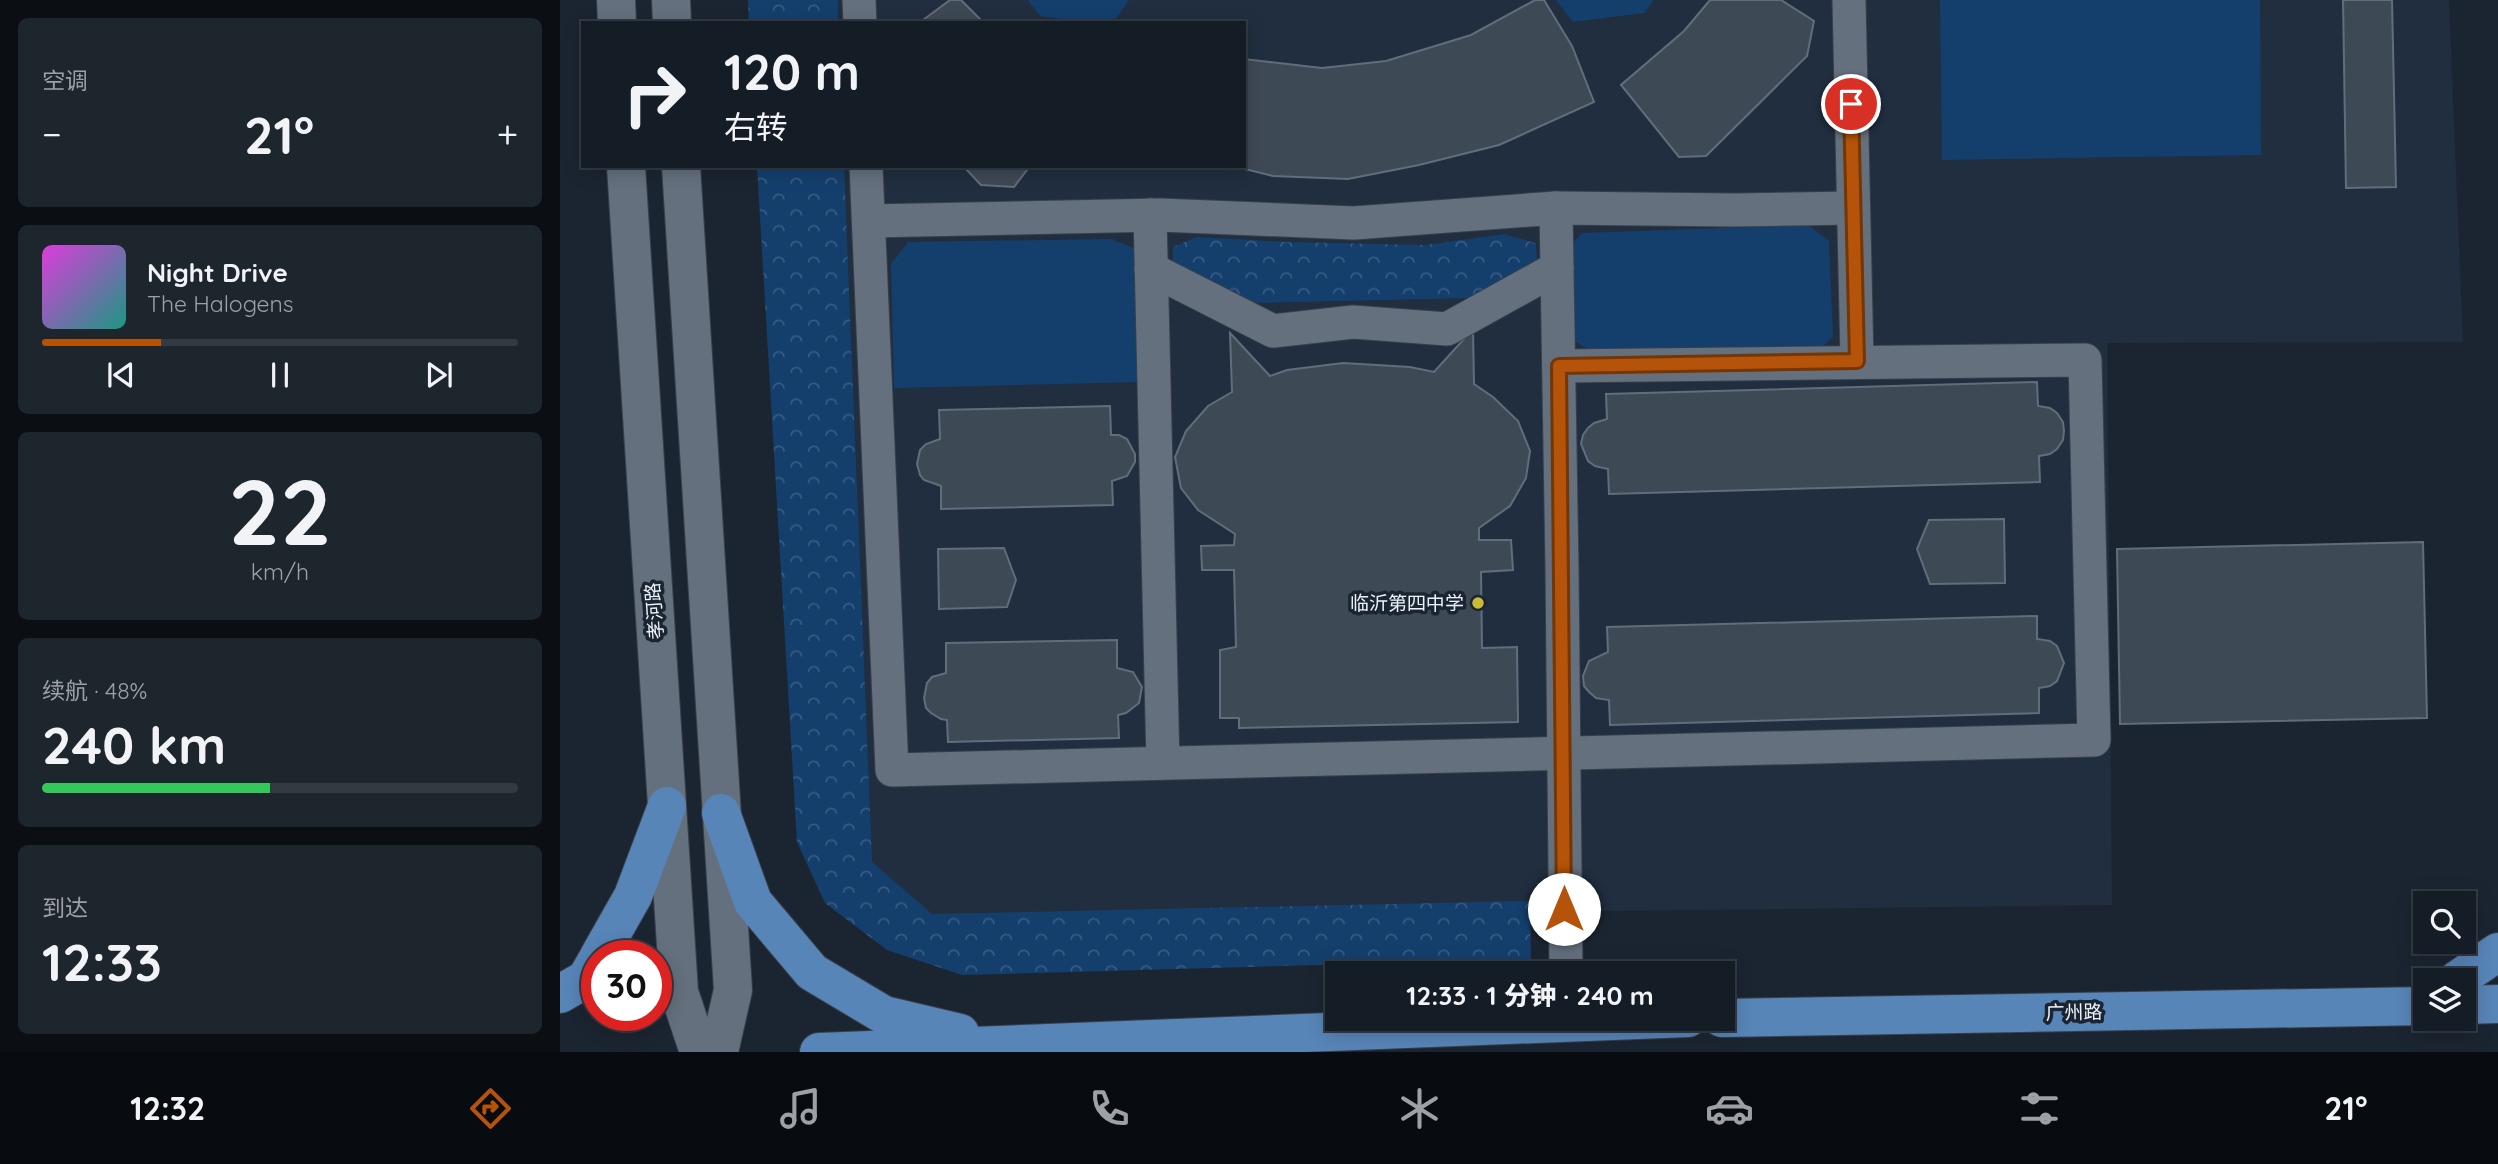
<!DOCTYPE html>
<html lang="zh">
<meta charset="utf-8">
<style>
body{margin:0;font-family:Quicksand,"Noto Sans SC",sans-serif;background:#1d252d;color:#f1f3f6;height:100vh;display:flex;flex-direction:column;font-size:26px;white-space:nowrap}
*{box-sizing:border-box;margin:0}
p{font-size:23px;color:#9da1a7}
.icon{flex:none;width:38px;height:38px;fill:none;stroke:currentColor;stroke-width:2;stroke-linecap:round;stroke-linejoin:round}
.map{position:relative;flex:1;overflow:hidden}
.details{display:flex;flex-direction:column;gap:18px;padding:18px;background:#0b0f14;width:560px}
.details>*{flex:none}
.hud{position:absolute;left:21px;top:21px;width:665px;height:147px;border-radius:0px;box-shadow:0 4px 18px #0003,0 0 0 2px #333a42;background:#141c25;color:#f1f3f6;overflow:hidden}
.fabs{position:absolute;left:1853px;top:891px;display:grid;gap:14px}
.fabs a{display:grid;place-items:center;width:63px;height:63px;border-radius:0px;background:#141c25;box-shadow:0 4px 18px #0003,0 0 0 2px #333a42;font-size:35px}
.speed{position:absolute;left:21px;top:940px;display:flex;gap:14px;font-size:35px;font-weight:700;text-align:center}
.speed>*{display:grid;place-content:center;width:91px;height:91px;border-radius:50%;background:#141c25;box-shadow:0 4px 18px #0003,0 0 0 2px #333a42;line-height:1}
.speed .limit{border:10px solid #d22;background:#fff;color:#111}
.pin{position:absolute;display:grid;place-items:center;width:60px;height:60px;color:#fff;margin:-30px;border:4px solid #fff;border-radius:50%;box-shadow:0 2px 7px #0007}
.me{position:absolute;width:77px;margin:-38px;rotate:0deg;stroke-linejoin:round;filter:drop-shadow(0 0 5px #0008)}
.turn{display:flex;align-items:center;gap:24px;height:147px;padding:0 28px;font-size:32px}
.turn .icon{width:91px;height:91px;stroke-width:2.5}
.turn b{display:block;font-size:49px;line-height:60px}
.big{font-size:52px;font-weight:800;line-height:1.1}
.details .tile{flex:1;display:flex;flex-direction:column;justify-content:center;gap:10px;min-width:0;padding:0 24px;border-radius:10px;background:#1d252d}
.details .dial{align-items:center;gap:0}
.dial b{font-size:91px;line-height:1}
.song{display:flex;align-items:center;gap:21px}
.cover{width:84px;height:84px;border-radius:10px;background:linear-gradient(135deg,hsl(300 70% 55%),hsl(170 70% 35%))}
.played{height:7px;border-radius:4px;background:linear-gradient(90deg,#b45309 25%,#333a42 25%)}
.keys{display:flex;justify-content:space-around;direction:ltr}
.heat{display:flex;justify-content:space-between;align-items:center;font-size:38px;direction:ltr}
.charge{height:10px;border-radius:5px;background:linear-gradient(90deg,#34c759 48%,#333a42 0)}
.trip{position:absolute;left:765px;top:961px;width:410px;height:70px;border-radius:0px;background:#141c25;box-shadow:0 4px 18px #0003,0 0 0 2px #333a42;font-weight:800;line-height:70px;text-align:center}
.dock{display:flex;height:112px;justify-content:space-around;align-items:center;background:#080b0f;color:#9da1a7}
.dock .icon{width:49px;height:49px}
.dock .current{color:#b45309}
.dock b{font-size:32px;color:#f1f3f6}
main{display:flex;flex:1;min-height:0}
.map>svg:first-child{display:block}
.built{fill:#202e3f}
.green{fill:#143f6d}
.forest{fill:url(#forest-crowns)}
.building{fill:#3e4956;stroke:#626d7b;stroke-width:2}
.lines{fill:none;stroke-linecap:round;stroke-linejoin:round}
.minor-casing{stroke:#38404a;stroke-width:35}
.secondary-casing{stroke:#38404a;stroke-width:40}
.primary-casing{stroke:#38404a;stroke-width:40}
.minor{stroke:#65707e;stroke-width:33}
.secondary{stroke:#65707e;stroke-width:38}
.primary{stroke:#5885b8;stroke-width:38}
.route-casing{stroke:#753606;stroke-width:18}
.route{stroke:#b45309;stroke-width:12}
.poi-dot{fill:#c9bb3a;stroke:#1b2531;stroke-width:2.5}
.labels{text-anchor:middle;stroke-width:7;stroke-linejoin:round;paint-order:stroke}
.poi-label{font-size:19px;fill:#eaf1f9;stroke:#1b2531;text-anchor:end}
.street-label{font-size:19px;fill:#eaf1f9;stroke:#1b2531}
</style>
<main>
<section class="details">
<div class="tile"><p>空调</p>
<div class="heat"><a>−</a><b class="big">21°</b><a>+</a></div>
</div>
<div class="tile">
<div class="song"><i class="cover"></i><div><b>Night Drive</b><p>The Halogens</p></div></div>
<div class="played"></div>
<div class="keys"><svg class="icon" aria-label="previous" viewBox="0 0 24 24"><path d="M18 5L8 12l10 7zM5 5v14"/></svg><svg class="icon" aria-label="pause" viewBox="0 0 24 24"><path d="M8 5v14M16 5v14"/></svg><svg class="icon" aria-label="next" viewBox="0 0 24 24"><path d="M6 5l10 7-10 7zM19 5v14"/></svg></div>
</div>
<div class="tile dial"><b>22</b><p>km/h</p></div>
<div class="tile"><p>续航 · 48%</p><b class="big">240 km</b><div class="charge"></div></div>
<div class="tile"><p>到达</p><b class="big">12:33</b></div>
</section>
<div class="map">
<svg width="1938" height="1052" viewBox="0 0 1938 1052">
<defs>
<pattern id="forest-crowns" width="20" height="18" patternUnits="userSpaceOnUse" patternTransform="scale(1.75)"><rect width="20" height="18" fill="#143f6d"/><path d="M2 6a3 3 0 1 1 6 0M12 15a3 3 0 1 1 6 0" fill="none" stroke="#365b83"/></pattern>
</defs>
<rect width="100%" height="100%" fill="#1b2531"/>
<path class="built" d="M253 0H1889L1903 342 1547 343 1552 905 371 919 302 863 263 166H684V23H254Z"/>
<g class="green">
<path d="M468 0H569L553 23H530L480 16Z"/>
<path d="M996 0H1094L1084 13 1013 22Z"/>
<path d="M1380 0H1700L1701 155 1382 160Z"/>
<path d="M1248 225 1269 241 1273 337 1263 346 1028 349 1013 340 1009 247 1022 233Z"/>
<path d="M551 239 576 249 580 382 334 388 331 264 348 242Z"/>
</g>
<g class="forest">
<path d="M188 0H278V23H189Z"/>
<path d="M197 166H284L312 862 372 914 970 901 971 959 402 975 327 950 265 903 237 842Z"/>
<path d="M944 234 975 243 978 263 908 298 688 303 613 269V247L637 237 725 242 866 245Z"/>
</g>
<g class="building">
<path d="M390 0H401L424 23H359Z"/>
<path d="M975 0H984L1012 46 1034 102 939 145 859 165 788 179 713 176 673 166H684V59L762 68 826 61 911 35Z"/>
<path d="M1150 0H1221L1254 21 1247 56 1146 156 1119 157 1061 85 1124 31Z"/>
<path d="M1783 0H1832L1836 187 1786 188Z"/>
<path d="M403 166H470L454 187 421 185Z"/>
<path d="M913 329 914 384 933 397 958 421 970 451 966 478 950 506 919 528V540H951L953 570 921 572 922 648 957 647 958 722 679 728V718H660V650L676 647 674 570H642L641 546 674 545 675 534 638 510 621 488 615 457 626 431 648 406 672 392 670 333 710 376 727 370 783 363 850 367 874 372Z"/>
<path d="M1477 382 1478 406 1490 408 1497 413 1503 422 1504 431 1503 440 1497 449 1490 454 1479 456 1480 482 1049 494 1048 469 1035 466 1028 461 1021 444 1023 435 1028 428 1034 423 1047 419 1046 394Z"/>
<path d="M550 406 551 435H559L567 439 575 454V462L567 476 552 481 553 505 381 509V486L364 480 360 475 357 464 360 450 366 444 380 439 379 410Z"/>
<path d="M1444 519 1445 583 1370 584 1357 549 1369 520Z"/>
<path d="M1863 542 1867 718 1560 724 1557 549Z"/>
<path d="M444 548 456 580 447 607 379 609 378 549Z"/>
<path d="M1477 616V639L1490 641 1497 646 1504 663 1497 681 1490 686 1479 688V713L1050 725 1049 700 1036 698 1029 692 1024 686 1023 676 1029 661 1048 652 1047 627Z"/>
<path d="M557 640V668L573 672 582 687 579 703 566 713 558 715 559 738 388 742 387 720 381 719 371 713 366 708 364 698 367 683 372 677 386 673V643Z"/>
</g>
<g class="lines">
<g class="minor-casing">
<g id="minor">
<path d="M299 0 300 23"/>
<path d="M1289 0 1297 361"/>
<path d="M306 166 332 770 1534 740 1525 360 999 366"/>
<path d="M996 208 1002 568 1006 973"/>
<path d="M590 215 603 763"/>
<path d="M309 221 600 215 794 223 996 208 1174 210 1293 208"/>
<path d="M591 269 713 331 793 322 887 329 997 268"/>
</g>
</g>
<g class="secondary-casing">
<g id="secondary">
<path d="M56 0 57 23"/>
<path d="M111 0 112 23"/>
<path d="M66 166 119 992 139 1052"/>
<path d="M121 166 173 990 159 1052"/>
</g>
</g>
<g class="primary-casing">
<g id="primary">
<path d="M161 813 193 902 252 972 324 1015 400 1033"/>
<path d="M39 956 73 896 107 806"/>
<path d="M1897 980 1938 952"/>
<path d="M0 994 26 979 37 960"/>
<path d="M1904 1005 1938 1004"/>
<path d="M1162 1018 1866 1006"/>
<path d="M259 1052 1128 1018"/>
</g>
</g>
<use href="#minor" class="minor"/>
<use href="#secondary" class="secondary"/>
<use href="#primary" class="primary"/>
</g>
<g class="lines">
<g class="route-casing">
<path id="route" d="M1004 909 999 366 1297 361 1291 104"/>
</g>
<use href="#route" class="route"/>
</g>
<circle class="poi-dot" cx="918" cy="603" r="7"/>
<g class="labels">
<g class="poi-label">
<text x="904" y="610">临沂第四中学</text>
</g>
<g class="street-label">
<text transform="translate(94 611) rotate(-94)" y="7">孝河路</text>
<text transform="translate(1514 1012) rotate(-1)" y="7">广州路</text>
</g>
</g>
</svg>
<div class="fabs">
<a><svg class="icon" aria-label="search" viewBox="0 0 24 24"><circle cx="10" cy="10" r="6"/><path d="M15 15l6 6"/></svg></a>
<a><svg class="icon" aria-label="layers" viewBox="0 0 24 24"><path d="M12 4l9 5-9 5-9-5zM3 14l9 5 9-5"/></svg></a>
</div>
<div class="speed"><div class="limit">30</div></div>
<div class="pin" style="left:1291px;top:104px;background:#d93025"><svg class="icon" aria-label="arrive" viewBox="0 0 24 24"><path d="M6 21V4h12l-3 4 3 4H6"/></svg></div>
<svg class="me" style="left:1004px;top:909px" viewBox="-20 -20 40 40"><circle r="19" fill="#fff"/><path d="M0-13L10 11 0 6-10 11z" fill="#b45309"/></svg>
<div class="trip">12:33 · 1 分钟 · 240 m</div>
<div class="hud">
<div class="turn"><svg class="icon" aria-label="right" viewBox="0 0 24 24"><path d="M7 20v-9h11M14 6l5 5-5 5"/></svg><div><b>120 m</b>右转</div></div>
</div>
</div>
</main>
<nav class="dock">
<b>12:32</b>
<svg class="icon current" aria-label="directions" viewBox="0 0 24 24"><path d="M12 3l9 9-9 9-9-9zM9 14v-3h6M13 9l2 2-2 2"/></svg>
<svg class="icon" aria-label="music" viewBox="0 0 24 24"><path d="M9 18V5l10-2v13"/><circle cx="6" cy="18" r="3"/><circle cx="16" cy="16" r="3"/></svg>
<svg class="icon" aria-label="phone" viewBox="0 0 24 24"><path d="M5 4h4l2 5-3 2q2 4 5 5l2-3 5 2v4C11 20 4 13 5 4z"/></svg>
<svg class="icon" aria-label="climate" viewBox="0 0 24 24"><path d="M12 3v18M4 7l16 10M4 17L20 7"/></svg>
<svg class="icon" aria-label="car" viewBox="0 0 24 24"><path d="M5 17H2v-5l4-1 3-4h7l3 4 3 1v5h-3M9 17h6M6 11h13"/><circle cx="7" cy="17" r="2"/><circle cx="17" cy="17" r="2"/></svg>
<svg class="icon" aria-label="filters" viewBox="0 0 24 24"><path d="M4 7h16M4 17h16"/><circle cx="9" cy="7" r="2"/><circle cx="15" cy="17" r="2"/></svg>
<b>21°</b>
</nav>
